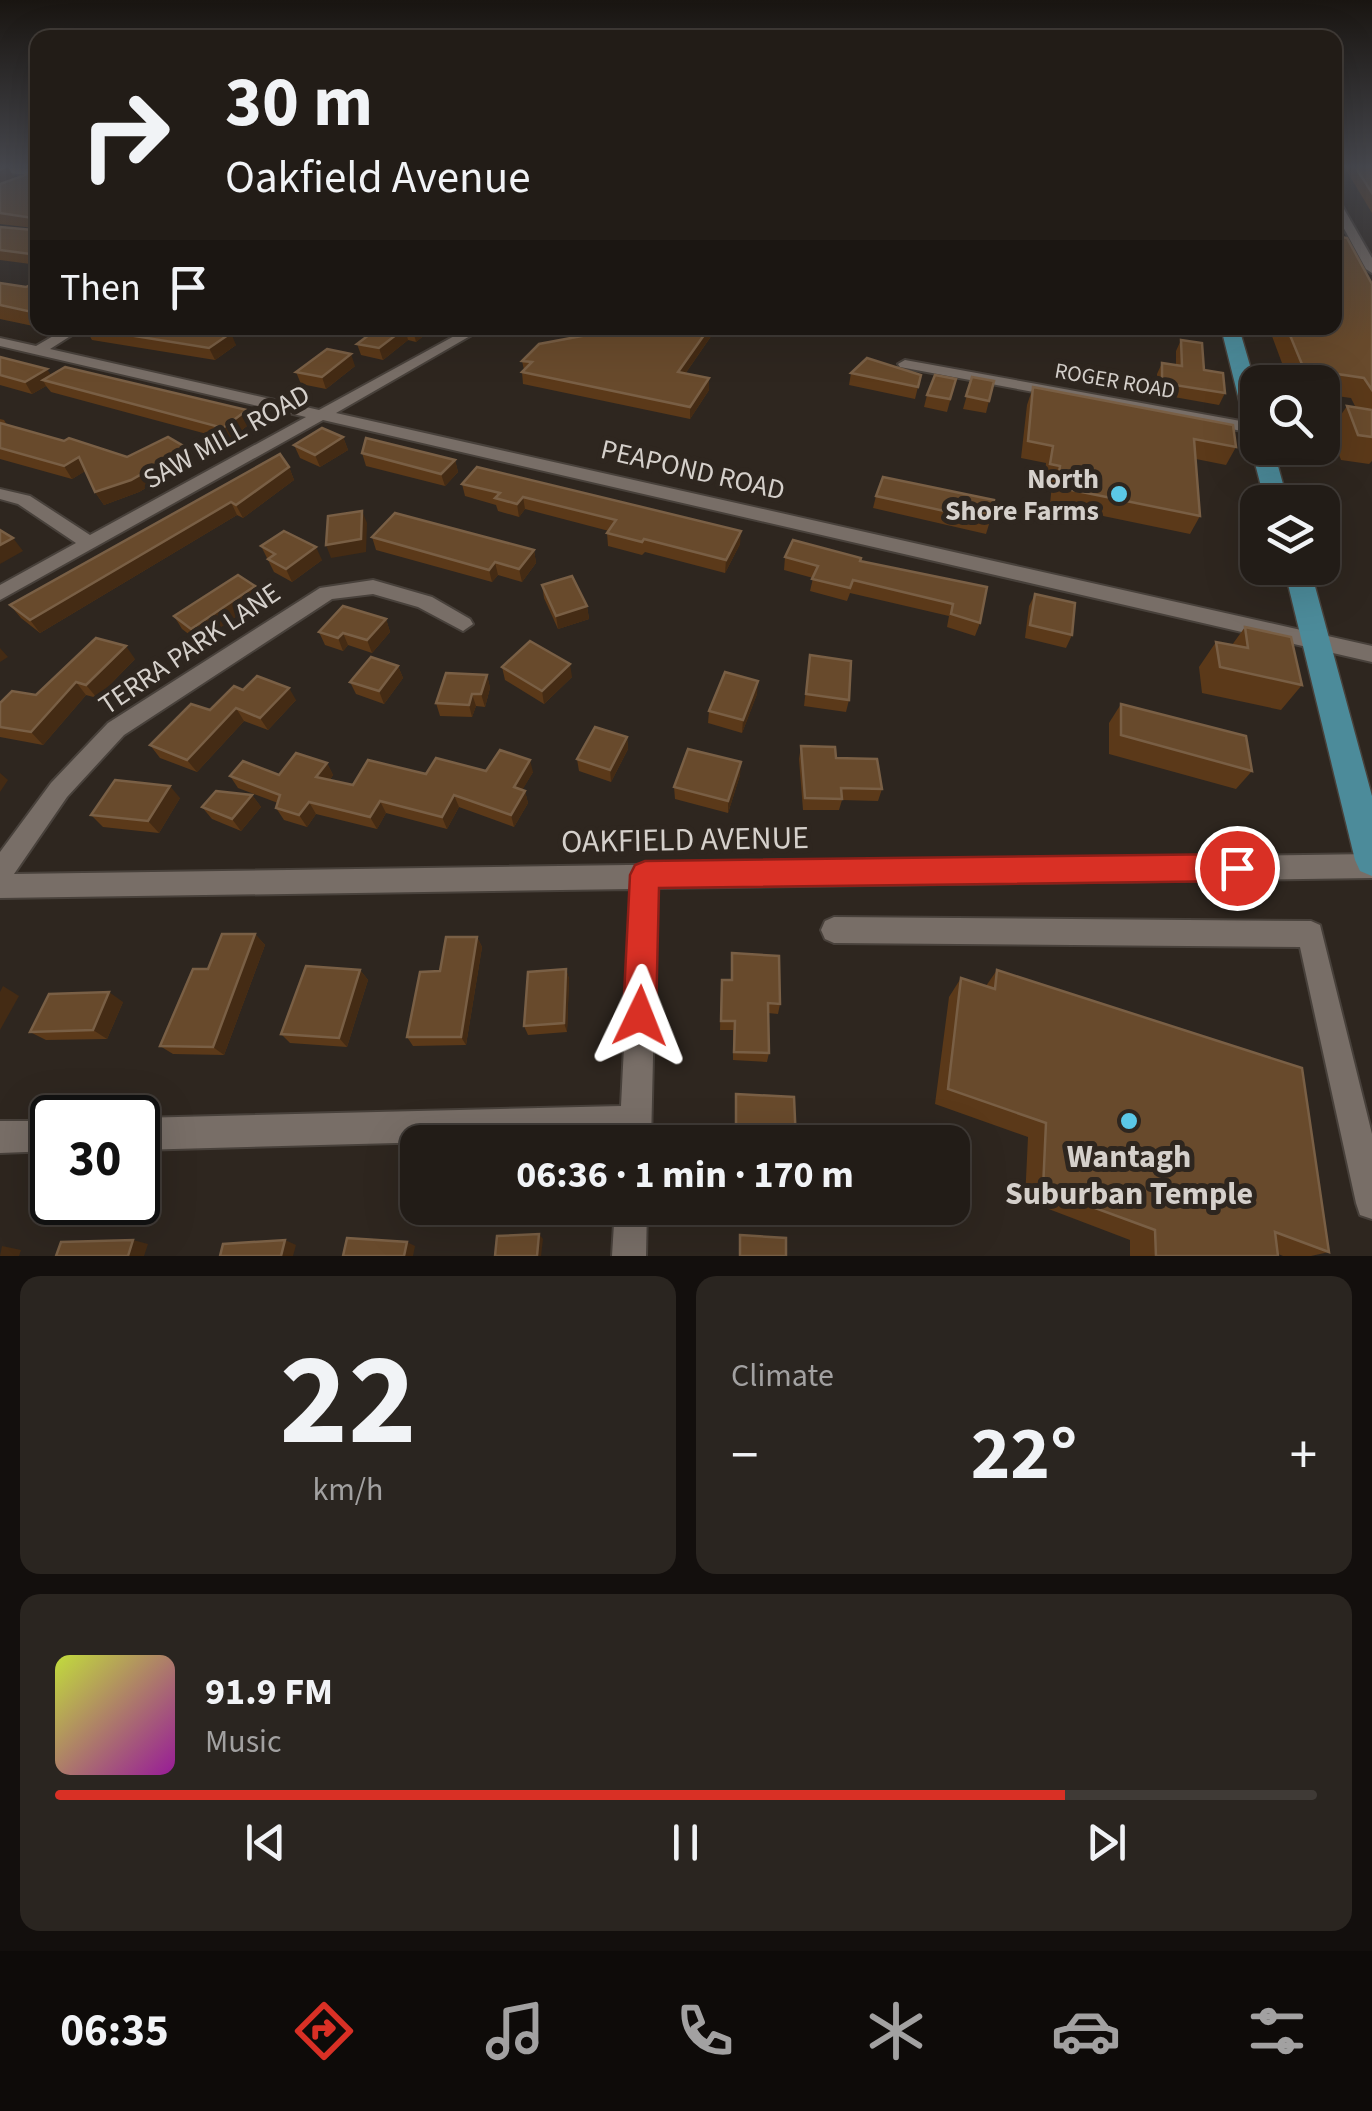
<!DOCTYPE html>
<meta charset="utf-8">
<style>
body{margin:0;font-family:"Source Sans 3",sans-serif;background:#2a2520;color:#f1f3f6;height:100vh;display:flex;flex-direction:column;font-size:38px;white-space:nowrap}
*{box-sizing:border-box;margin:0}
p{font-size:32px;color:#a2a1a1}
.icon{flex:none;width:55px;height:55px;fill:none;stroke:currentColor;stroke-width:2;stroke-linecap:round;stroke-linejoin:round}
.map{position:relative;height:1256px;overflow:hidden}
.drawer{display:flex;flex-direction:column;gap:20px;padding:20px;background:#130f0d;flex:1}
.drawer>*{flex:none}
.hud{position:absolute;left:30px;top:30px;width:1312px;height:305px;border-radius:20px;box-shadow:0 10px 40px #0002,0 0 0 2px #3f3a36;background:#221c17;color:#f1f3f6;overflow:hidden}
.tools{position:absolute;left:1240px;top:365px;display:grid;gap:20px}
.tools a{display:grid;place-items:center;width:100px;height:100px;border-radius:20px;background:#221c17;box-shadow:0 10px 40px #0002,0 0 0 2px #3f3a36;font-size:50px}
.speed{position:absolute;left:30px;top:1095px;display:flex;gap:20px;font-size:50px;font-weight:700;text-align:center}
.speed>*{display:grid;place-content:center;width:130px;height:130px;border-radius:50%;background:#221c17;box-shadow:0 10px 40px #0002,0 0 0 2px #3f3a36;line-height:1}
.speed .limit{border:5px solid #111;border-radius:15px;background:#fff;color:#111}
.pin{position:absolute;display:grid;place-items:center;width:85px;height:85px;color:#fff;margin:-42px;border:5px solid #fff;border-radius:50%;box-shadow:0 2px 10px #0007}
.me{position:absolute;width:110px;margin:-55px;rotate:2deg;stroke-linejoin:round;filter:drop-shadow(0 0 8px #0008)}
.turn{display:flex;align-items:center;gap:35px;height:210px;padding:0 30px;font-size:45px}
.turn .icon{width:130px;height:130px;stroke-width:2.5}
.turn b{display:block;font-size:70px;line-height:85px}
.then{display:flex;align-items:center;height:95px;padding:0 30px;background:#0003;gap:20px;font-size:38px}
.big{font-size:75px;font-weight:700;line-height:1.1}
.drawer .card{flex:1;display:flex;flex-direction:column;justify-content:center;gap:15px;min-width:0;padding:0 35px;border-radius:20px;background:#2a2520}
.drawer .dial{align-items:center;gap:0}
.dial b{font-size:130px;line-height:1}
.song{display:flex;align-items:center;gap:30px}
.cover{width:120px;height:120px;border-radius:15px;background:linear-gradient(135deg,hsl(70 70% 55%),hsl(300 70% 35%))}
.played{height:10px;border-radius:5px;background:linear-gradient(90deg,#d93025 80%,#3f3a36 80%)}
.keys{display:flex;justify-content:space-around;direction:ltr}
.heat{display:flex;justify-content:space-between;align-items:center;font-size:55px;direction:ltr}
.drawer .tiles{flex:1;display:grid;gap:20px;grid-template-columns:1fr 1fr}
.card:last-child{grid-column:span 2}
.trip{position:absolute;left:400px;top:1125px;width:570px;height:100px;border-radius:20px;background:#221c17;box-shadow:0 10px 40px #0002,0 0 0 2px #3f3a36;font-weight:700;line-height:100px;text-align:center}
.tab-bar{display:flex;height:160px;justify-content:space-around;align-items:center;background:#0e0b09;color:#a2a1a1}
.tab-bar .icon{width:70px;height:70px}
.tab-bar .selected{color:#d93025}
.tab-bar b{font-size:45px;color:#f1f3f6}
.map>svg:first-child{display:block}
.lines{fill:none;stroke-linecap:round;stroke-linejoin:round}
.minor-casing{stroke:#48413b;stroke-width:4}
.primary-casing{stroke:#48413b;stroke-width:3}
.minor{fill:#786e67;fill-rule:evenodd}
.primary{fill:#4c8b9a;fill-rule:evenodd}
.wall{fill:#5b3919}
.shaded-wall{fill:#442b14}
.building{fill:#684a2c;stroke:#795f45;stroke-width:2.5}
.route{fill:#d93025;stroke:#8d1f18;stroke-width:2.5}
.poi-dot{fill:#5bc8e7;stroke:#2e261f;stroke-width:4}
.labels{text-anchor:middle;stroke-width:10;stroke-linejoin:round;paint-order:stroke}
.far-street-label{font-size:22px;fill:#d5d0cb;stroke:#2e261f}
.street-label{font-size:28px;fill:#d5d0cb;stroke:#2e261f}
.poi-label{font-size:28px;font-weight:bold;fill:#d5d0cb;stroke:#2e261f;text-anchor:end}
.near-street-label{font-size:32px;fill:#d5d0cb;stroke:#2e261f}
.near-poi-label{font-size:32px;font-weight:bold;fill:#d5d0cb;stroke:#2e261f}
</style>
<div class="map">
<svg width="1372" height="1256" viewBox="0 0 1372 1256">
<rect width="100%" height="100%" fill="#2e261f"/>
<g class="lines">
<g class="minor-casing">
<g id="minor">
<path d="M0 166 38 170V176L0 172Z"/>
<path d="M1335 199 1340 202 1372 258V273L1366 269 1335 212Z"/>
<path d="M67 328H83L50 349 319 410 469 328H484L336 413 1372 646V662L323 420 0 600V585L76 543 18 504 0 499V489L30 496 90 535 306 417 0 346V338L36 346Z"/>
<path d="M905 360 1257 424 1258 434 900 367 898 364Z"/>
<path d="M373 580 432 597 470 619 473 624 463 631 418 607 373 594 332 599 124 735 67 797 14 874 1372 854V878L657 888 651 1142H619V1137L138 1150V1118L621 1106 632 889 0 898V852L51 783 108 723 320 588Z"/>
<path d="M834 917 1311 921 1320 925 1372 1134V1219L1360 1215 1356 1203 1300 947 834 943 825 939 821 930 825 921Z"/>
<path d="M0 1121H52V1151L0 1153Z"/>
<path d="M615 1208H647L646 1256H612Z"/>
</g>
</g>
<g class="primary-casing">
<g id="primary">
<path d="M1221 328H1239L1258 393V438L1247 432Z"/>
<path d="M1258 443V448H1273L1288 502H1265L1251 448Z"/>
<path d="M1284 568H1310L1372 796V876L1360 871 1355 860Z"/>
</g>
</g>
<use href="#minor" class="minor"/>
<use href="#primary" class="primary"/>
</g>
<g class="wall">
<path d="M22 165H38V265L0 260V227L34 230V228L0 224V184L36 171 35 166Z"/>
<path d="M1343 165H1372V213Z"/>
<path d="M1342 237 1372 284V461L1369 464 1341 460 1330 431 1347 406 1356 408 1351 398 1322 394V382H1289L1269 328H1335Z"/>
<path d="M38 281V327L0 319V283L26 287Z"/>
<path d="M85 328H215L216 330 236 345 215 360 92 340Z"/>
<path d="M378 328H433L416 342 408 340 383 360 361 355 357 344Z"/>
<path d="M607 328H714V332L685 374 709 378V390L690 419 523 384 522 372 524 370 522 361 603 332Z"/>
<path d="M1181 340 1225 393 1219 405 1157 394V374L1162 363 1176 365V351Z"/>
<path d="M0 357 51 375 252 422 229 440 51 392 46 386 32 394 0 385Z"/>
<path d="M355 366 326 389 301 384 296 372Z"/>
<path d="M851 373 921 375 915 399 849 385Z"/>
<path d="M972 377 994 381 986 413 963 409Z"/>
<path d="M956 379 947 412 924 407 927 395Z"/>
<path d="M1033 387 1236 447 1226 465 1196 459 1200 516 1190 534 1050 505 1052 483 1044 481 1046 463 1021 458 1027 405Z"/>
<path d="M0 419 4 420 7 425 127 457 187 448 193 460 139 492 104 505 95 492 85 471 72 479 0 459Z"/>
<path d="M343 437 348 450 320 467 300 458 294 445Z"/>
<path d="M362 453 455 460 458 472 445 486 366 466Z"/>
<path d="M289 467 294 480 243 518 237 515 40 633 21 618 10 605Z"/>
<path d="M462 484 740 544 725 573 645 552 642 555 608 546 607 533 609 531 525 509 519 517 498 511 496 505 465 496Z"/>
<path d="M876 496 990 521 986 534 873 508Z"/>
<path d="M372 537 534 550 536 563 522 582 498 575 492 582 376 550Z"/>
<path d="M261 546 322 560 292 582 274 572Z"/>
<path d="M785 557 860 561 987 587 980 623 975 636 947 627 949 616 850 593 847 601 810 591 813 578 784 570Z"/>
<path d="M542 585 587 606 589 619 558 629 544 598Z"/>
<path d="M255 586 262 599 199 642 182 629 174 616Z"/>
<path d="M1035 594 1072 635 1066 648 1025 638 1029 606Z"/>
<path d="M386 619 390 632 372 653 348 645 343 651 325 645 319 632Z"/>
<path d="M1245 627 1302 685 1281 710 1202 693 1199 667 1216 642 1232 645Z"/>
<path d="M810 655 849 700 846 712 804 706Z"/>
<path d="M135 659 97 698 86 695 43 745 0 737V703L36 695Z"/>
<path d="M398 666 403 678 384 704 356 694 350 682Z"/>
<path d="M502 667 572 677 544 704 505 680Z"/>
<path d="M487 675 490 688 485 707 476 706 472 717 440 716 436 703Z"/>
<path d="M757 694 742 733 708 723 709 711Z"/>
<path d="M296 700 268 730 244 721 197 772 160 758 150 745 210 710Z"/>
<path d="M1121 704 1252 771 1236 789 1109 754V723Z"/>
<path d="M627 737 628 749 611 782 579 771 577 759Z"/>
<path d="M801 746 836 758 882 789 878 801 842 800 839 810H803L799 759Z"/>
<path d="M327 763 333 775 330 780 353 785 426 774 486 771 533 772 522 790 525 791 528 803 514 827 459 807 447 829 386 813 377 829 316 814 307 827 284 820 276 808 278 803 238 788 230 776 279 775Z"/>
<path d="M740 775 728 813 675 799 674 787Z"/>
<path d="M252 795 261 807 241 831 212 819 202 807Z"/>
<path d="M180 798 159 833 103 827 91 815Z"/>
<path d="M255 934 265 945 224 1055 173 1054 160 1046 208 969Z"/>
<path d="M477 937 482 947 466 1045 413 1046 407 1037 440 971Z"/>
<path d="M732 953 780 1004 778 1014 768 1013 769 1053 767 1062 733 1060V1030H720L721 990 731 980Z"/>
<path d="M566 969 569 979 567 1032 528 1035 524 1026Z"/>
<path d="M360 970 368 980 347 1047 290 1043 281 1034Z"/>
<path d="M997 970 1329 1252 1311 1256H1283L1278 1254V1256H1130V1240L1025 1200 1028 1137 935 1104 949 997 961 978 986 986Z"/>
<path d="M123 1002 107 1039 46 1040 30 1032Z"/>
</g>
<g class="shaded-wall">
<path d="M8 167 14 177 0 184V171Z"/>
<path d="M405 328 408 340 383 360 379 348Z"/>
<path d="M416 328H433L416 342 413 330Z"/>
<path d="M709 328H714V332L678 384V372Z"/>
<path d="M231 333 236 345 215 360 209 348Z"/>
<path d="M351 354 355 366 326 389 322 377Z"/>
<path d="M47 369 55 381 43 380 46 386 32 394 25 382Z"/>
<path d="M709 378V390L690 419V407Z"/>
<path d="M247 410 252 422 229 440 223 428Z"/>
<path d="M343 437 348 450 320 467 315 455Z"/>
<path d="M187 448 193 460 139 492 104 505 95 492Z"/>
<path d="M79 457 87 470 72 479 64 466Z"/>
<path d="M455 460 458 472 445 486 441 474Z"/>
<path d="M289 467 294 480 243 518 236 505Z"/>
<path d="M523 497 525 509 519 517 517 504Z"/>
<path d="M231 502 237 515 40 633 30 620Z"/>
<path d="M362 511 367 523 366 552 331 558 326 545Z"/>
<path d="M741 531 740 544 725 573 726 560Z"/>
<path d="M13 538 23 551 0 564V545Z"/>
<path d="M316 547 322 560 292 582 286 569Z"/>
<path d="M534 550 536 563 522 582 519 569Z"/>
<path d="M495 562 498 575 492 582 489 570Z"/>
<path d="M255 586 262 599 199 642 191 629Z"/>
<path d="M587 606 589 619 558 629 556 616Z"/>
<path d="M386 619 390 632 372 653 367 640Z"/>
<path d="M343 633 348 645 343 651 338 638Z"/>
<path d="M126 646 135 659 97 698 86 685Z"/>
<path d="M0 648 8 657 0 662Z"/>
<path d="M570 664 572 677 544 704 542 691Z"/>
<path d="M398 666 403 678 384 704 379 691Z"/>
<path d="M487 675 490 688 485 707 481 694Z"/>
<path d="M758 681 757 694 742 733 743 720Z"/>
<path d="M76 682 86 695 43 745 31 732Z"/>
<path d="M289 688 296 700 268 730 260 718Z"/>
<path d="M472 694 476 706 472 717 469 705Z"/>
<path d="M236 708 244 721 197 772 187 760Z"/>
<path d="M627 737 628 749 611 782 610 770Z"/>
<path d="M530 760 533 772 517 799 514 787Z"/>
<path d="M741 762 740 775 728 813V801Z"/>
<path d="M327 763 333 775 324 789 316 777Z"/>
<path d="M0 773 8 780 0 792Z"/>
<path d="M170 786 180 798 159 833 148 821Z"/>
<path d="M525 791 528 803 514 827 511 815Z"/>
<path d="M252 795 261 807 241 831 232 819Z"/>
<path d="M454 795 459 807 447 829 442 817Z"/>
<path d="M380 801 386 813 377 829 370 817Z"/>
<path d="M309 802 316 814 307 827 299 815Z"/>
<path d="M255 934 265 945 224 1055 213 1047Z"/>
<path d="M477 937 482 947 466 1045 461 1037Z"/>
<path d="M566 969 569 979 567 1032 564 1023Z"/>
<path d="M360 970 368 980 347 1047 339 1038Z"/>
<path d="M3 986 19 996 0 1030V992Z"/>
<path d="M109 992 123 1002 107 1039 93 1030Z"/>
<path d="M539 1234 543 1239 541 1256H537Z"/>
<path d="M133 1240 148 1244 144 1256H128Z"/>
<path d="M285 1240 296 1245 293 1256H281Z"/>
<path d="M407 1242 415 1246 413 1256H404Z"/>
<path d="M2 1246 21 1250 19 1256H0Z"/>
</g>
<g class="building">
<path d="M35 165H38V255L0 250V227L34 230 33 218 0 213V184L36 171Z"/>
<path d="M1354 165H1372V193Z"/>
<path d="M1335 223 1342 237 1347 238 1372 284V390L1364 378 1304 369 1287 328H1335Z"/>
<path d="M38 281V309L32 312 0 305V283L26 287Z"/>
<path d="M85 328H211L209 329 231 333 209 348Z"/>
<path d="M378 328H416L413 330 405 328 379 348 357 344Z"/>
<path d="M607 328H709L678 372 709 378 690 407 522 372 532 362 522 361 539 344 603 332Z"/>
<path d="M1181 340 1202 343 1204 370 1223 373 1225 393 1162 383V363L1182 366Z"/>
<path d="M327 349 351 354 322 377 296 372Z"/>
<path d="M0 357 47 369 25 382 0 375Z"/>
<path d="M867 358 921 375 918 387 851 373Z"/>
<path d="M65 367 247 410 223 428 43 380Z"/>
<path d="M935 375 956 379 950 399 927 395Z"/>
<path d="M972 377 994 381 989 401 966 396Z"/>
<path d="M1033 387 1233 425 1236 447 1194 439 1200 516 1057 487 1060 466 1050 464 1053 446 1028 441Z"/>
<path d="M1347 406 1372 410V437L1358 435Z"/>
<path d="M0 423 64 441 69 438 127 457 168 437 187 448 131 480 95 492 79 457 64 466 0 448Z"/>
<path d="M322 428 343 437 315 455 294 445Z"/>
<path d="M366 438 455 460 441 474 362 453Z"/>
<path d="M280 454 289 467 236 505 231 502 30 620 10 605Z"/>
<path d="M477 467 741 531 726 560 644 539 642 542 607 533 616 520 523 497 517 504 495 498 500 493 462 484Z"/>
<path d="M883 477 994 500 990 521 876 496Z"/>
<path d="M362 511 361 539 326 545 328 516Z"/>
<path d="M395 513 534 550 519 569 495 562 489 570 372 537Z"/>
<path d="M0 530 13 538 0 545Z"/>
<path d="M284 531 316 547 286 569 268 559 275 554 261 546Z"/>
<path d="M793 540 861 558 860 561 987 587 980 623 951 614 953 604 853 580 850 588 812 579 818 566 785 557Z"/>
<path d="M238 575 255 586 191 629 174 616Z"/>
<path d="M572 576 587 606 556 616 542 585Z"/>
<path d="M1035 594 1075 603 1072 635 1030 625Z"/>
<path d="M343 606 386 619 367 640 343 633 338 638 319 632Z"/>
<path d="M1245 627 1291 637 1302 685 1220 667 1216 642 1248 648Z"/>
<path d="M96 638 126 646 86 685 76 682 31 732 0 727V703L12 691 36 695Z"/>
<path d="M530 641 570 664 542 691 502 667Z"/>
<path d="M810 655 851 661 849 700 806 694Z"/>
<path d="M371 657 398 666 379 691 350 682Z"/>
<path d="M725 672 758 681 743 720 709 711Z"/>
<path d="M446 673 487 675 481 694H472L469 705 436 703Z"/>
<path d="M257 676 289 688 260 718 236 708 187 760 150 745 191 704 210 710 234 686 243 690Z"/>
<path d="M1121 704 1246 736 1252 771 1121 735Z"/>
<path d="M595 727 627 737 610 770 577 759Z"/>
<path d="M801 746 835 747 836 758 877 759 882 789 841 788 842 799 805 798Z"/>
<path d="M688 749 741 762 728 801 674 787Z"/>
<path d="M500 750 530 760 514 787 525 791 511 815 454 795 442 817 380 801 370 817 309 802 299 815 276 808 280 795 230 776 243 761 279 775 296 753 327 763 316 777 353 785 368 760 426 774 436 758 486 771Z"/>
<path d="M115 780 170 786 148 821 91 815Z"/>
<path d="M216 791 252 795 232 819 202 807Z"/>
<path d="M222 934H255L213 1047 160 1046 193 969H208Z"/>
<path d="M446 937H477L461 1037H407L420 972 440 971Z"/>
<path d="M732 953 779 956 780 1004 768 1003 769 1053 734 1052 735 1021H721L722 980H732Z"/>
<path d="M306 966 360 970 339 1038 281 1034Z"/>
<path d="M566 969 564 1023 524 1026 528 972Z"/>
<path d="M997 970 1302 1068 1329 1252 1275 1232 1278 1256H1156L1155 1230 1043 1189 1046 1123 948 1089 961 978 995 989Z"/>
<path d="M109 992 93 1030 30 1032 49 994Z"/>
<path d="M736 1094 794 1097 796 1142H736Z"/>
<path d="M539 1234 537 1256H495L497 1236Z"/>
<path d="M740 1235 786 1238V1256H740Z"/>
<path d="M347 1238 407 1242 404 1256H343Z"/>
<path d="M133 1240 128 1256H56L61 1242Z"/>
<path d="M285 1240 281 1256H220L223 1244Z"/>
</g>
<linearGradient id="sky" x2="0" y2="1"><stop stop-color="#191511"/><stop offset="0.49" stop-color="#46474d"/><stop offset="1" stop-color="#46474d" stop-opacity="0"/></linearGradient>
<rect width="1372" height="340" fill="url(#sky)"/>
<path class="route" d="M1237 854 1247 858 1252 868 1247 877 1237 881 659 888 656 1016 651 1027 640 1032 628 1027 623 1016 630 875 635 865 645 861Z"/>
<g class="poi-dot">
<circle cx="1119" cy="494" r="10"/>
<circle cx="1129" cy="1121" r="10"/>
</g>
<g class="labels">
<g class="far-street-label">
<text transform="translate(1115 380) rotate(10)" y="8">ROGER ROAD</text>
</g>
<g class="street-label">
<text transform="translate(226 436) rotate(-29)" y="10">SAW MILL ROAD</text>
<text transform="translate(693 469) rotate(13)" y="10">PEAPOND ROAD</text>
<text transform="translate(189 648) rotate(-34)" y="10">TERRA PARK LANE</text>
</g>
<g class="poi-label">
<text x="1099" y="488">North<tspan x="1099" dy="32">Shore Farms</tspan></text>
</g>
<g class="near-street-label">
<text transform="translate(685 839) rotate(-1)" y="11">OAKFIELD AVENUE</text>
</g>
<g class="near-poi-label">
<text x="1129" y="1167">Wantagh<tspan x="1129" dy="37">Suburban Temple</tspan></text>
</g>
</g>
</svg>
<div class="tools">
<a><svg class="icon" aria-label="search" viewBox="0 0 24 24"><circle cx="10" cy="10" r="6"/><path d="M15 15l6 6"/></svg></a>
<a><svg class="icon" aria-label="layers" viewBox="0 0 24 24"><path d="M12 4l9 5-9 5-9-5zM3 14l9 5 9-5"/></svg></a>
</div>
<div class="speed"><div class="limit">30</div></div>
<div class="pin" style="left:1237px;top:868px;background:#d93025"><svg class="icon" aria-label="arrive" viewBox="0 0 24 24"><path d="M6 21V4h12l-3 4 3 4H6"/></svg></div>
<svg class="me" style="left:640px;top:1016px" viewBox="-20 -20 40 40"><path d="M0-17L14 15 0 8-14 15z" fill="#d93025" stroke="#fff" stroke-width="4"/></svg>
<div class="trip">06:36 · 1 min · 170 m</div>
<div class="hud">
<div class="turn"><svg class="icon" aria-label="right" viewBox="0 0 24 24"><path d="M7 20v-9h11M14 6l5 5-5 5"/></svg><div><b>30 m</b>Oakfield Avenue</div></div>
<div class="then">Then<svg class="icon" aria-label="arrive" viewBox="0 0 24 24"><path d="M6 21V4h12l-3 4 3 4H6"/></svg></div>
</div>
</div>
<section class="drawer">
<div class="tiles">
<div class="card dial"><b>22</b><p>km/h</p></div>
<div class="card"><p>Climate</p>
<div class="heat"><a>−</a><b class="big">22°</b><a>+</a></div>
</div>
<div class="card">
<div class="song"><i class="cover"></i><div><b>91.9 FM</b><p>Music</p></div></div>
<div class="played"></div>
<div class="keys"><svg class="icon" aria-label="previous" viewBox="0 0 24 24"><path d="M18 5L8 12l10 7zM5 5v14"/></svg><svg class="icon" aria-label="pause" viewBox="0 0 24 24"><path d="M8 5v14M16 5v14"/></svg><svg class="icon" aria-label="next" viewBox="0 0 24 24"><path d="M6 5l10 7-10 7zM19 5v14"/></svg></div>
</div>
</div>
</section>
<nav class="tab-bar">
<b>06:35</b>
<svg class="icon selected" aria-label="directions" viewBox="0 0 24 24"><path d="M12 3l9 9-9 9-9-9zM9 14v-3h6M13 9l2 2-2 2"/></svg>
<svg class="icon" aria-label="music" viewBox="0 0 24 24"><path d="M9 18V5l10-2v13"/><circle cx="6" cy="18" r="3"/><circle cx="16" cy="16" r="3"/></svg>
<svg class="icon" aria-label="phone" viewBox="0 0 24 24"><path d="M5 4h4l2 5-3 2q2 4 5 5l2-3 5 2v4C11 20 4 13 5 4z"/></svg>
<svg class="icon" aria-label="climate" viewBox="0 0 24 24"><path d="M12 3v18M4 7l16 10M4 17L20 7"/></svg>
<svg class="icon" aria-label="car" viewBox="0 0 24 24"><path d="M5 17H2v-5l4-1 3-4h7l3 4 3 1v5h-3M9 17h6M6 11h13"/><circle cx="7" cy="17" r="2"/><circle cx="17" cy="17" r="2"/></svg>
<svg class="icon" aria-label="filters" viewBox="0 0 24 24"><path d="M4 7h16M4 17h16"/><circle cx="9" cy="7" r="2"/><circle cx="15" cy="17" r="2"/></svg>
</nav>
